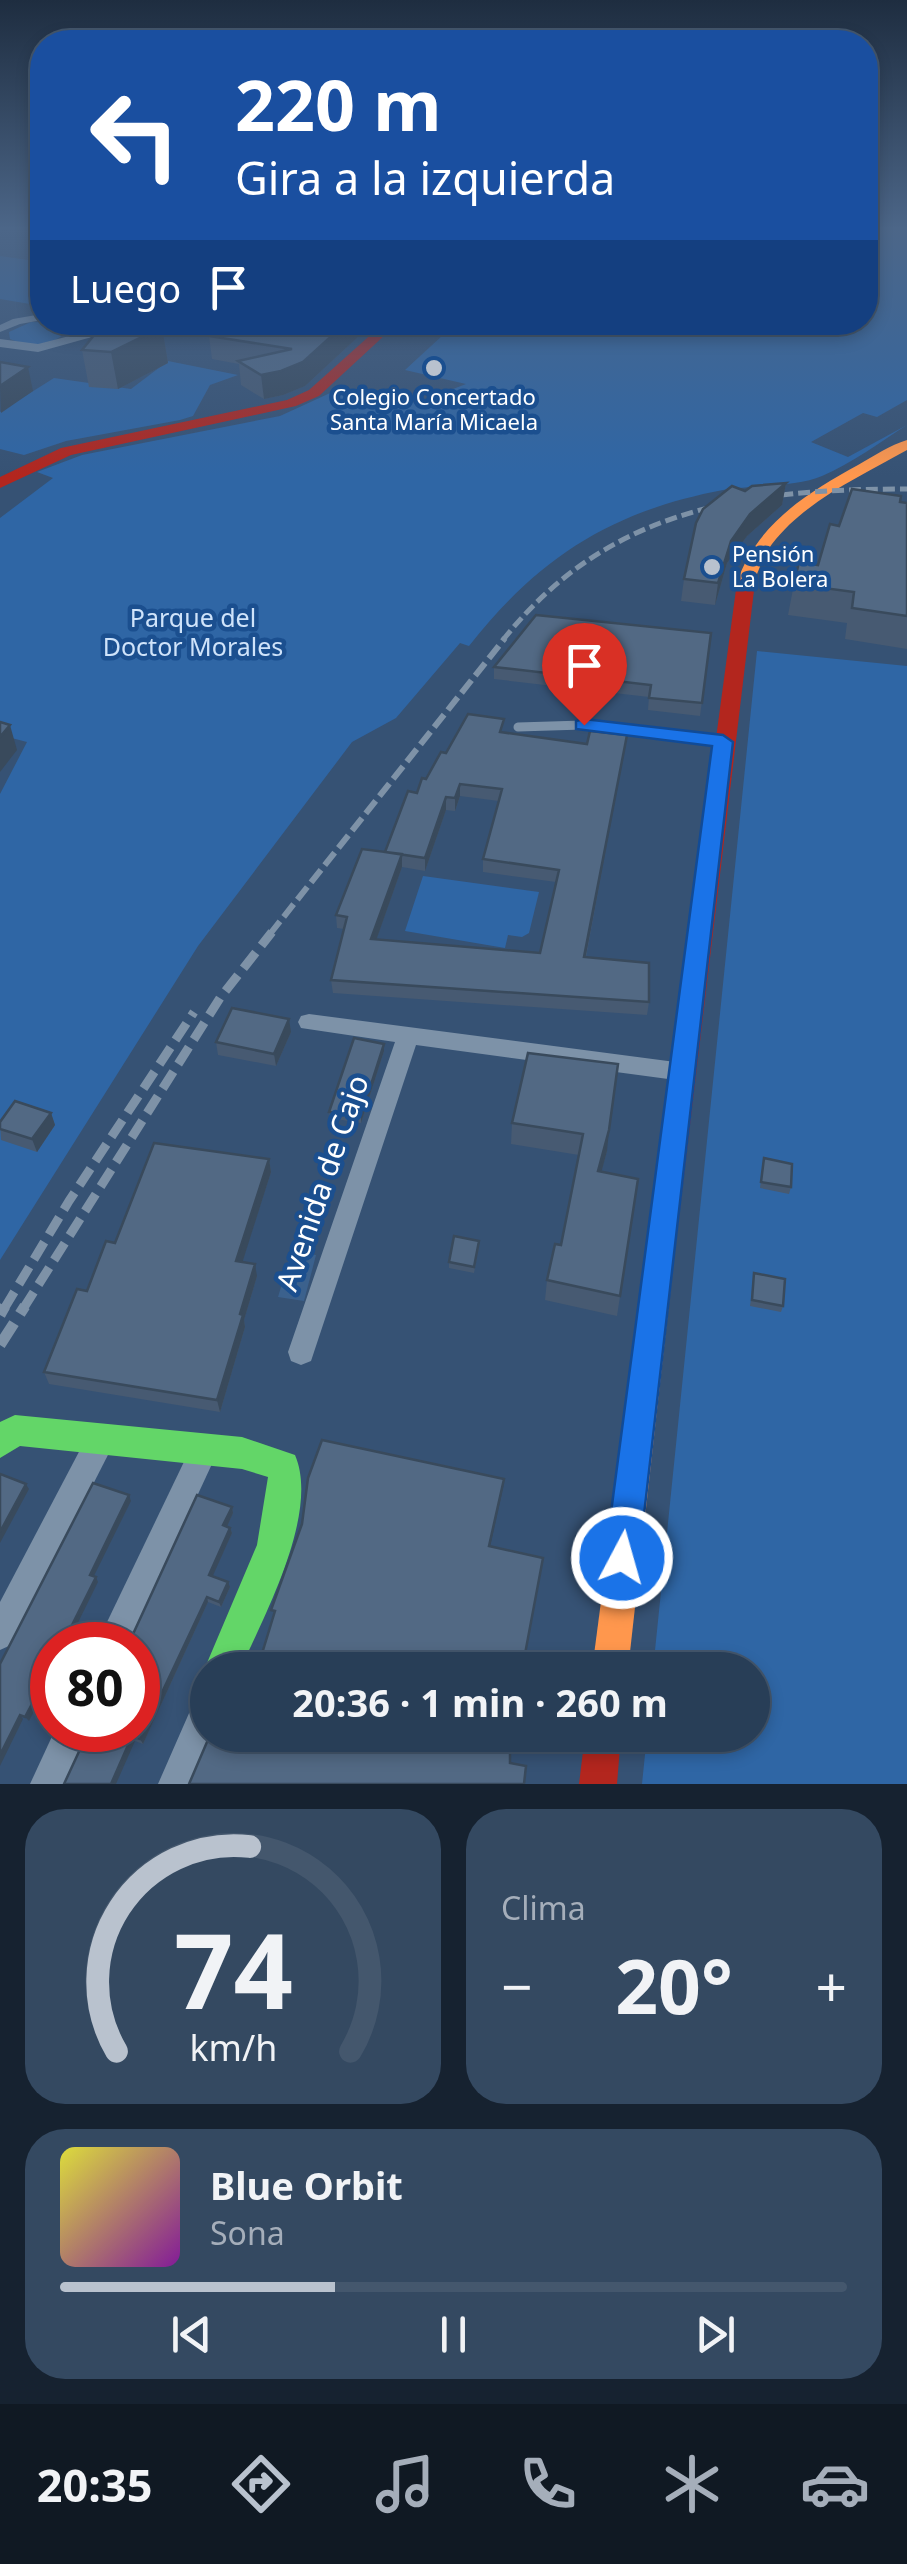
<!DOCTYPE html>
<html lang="es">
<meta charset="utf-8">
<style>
body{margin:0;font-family:"Noto Sans",sans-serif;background:#344961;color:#f1f3f6;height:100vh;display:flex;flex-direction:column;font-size:38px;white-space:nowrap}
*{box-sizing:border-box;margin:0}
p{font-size:32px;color:#a5aeba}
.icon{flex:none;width:55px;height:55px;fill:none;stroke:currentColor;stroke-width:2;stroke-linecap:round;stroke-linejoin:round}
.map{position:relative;height:1784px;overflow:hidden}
.side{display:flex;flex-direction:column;gap:25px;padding:25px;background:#162230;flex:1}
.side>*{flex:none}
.guide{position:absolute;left:30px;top:30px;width:848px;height:305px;border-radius:40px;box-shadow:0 5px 15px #0003,0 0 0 2px #44576d;background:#1a4fa0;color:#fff;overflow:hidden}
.speed{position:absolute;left:30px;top:1622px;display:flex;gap:20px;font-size:50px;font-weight:700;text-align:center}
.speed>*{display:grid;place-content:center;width:130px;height:130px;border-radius:50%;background:#283e57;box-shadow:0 5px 15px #0003,0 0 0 2px #44576d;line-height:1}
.speed .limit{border:15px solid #d22;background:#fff;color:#111}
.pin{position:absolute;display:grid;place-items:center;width:85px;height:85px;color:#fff;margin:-102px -42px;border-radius:50% 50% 50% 0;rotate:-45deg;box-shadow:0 0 10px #0007}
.pin .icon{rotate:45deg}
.me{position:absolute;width:110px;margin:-55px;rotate:6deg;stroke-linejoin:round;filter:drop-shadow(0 0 8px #0008)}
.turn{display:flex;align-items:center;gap:35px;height:210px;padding:0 40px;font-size:45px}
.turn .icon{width:130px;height:130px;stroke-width:2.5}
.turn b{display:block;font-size:70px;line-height:85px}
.then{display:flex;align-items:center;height:95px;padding:0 40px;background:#0003;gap:20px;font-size:38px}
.big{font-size:75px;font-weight:700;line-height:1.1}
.side .tile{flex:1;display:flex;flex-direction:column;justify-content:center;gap:15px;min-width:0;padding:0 35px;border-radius:40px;background:#344961}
.side .dial{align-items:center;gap:0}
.dial svg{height:260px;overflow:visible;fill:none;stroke:#44576d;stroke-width:7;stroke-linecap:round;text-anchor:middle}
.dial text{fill:#f1f3f6;stroke:none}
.song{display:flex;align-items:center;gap:30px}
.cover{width:120px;height:120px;border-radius:15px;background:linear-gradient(135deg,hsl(60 70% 55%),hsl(290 70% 35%))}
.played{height:10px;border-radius:5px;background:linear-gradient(90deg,#b9c2ce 35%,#44576d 35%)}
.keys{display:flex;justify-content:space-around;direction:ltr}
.heat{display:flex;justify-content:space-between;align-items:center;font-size:55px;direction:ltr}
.side .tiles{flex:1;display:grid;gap:25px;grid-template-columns:1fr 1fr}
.tile:last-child{grid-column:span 2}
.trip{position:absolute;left:190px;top:1652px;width:580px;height:100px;border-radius:50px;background:#283e57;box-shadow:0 5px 15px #0003,0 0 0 2px #44576d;font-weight:700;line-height:100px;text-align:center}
.menu{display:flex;height:160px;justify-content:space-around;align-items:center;background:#101923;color:#a5aeba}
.menu .icon{width:70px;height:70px}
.menu .active{color:#b9c2ce}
.menu b{font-size:45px;color:#f1f3f6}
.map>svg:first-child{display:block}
.green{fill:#2f66a5}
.water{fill:#3b618d}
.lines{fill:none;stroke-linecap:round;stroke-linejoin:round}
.lane{stroke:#7d92a8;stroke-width:9}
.street{fill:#7d92a8;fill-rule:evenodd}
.fast{fill:#63d668;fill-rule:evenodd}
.slow{fill:#ff974d;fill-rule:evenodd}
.jam{fill:#b3261e;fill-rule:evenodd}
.rail-far3{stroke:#7e92a7;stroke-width:5;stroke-dasharray:12 5;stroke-linecap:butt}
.rail-far2{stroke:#7e92a7;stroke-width:6;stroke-dasharray:16 6;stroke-linecap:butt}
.rail-far1{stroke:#7e92a7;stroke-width:9;stroke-dasharray:20 9;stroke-linecap:butt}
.rail{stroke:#7e92a7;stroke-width:11;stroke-dasharray:26 11;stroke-linecap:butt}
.wall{fill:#475a72;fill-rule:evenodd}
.shaded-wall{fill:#394a5c}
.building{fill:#526984;stroke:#394a5c;stroke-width:2.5}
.route{fill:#1a73e8;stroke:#114b97;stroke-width:2.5}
.poi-dot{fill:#b9c2ce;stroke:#1b4f8f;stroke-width:4}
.labels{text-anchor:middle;stroke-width:9;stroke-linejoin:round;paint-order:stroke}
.far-poi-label{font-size:22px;fill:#fff;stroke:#1b4f8f}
.park-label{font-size:25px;fill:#cfe3fa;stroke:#1b4f8f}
.near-street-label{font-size:30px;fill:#fff;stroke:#1b4f8f}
</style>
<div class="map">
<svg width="907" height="1784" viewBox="0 0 907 1784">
<rect width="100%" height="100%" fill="#365274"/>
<g class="green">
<path d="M865 227H907V400L877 417 863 413 811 442 848 457 907 425C880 442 851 464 822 476 797 487 751 485 723 490 612 511 539 557 469 646L460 643 396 718 352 742 198 946 0 1260V794L27 742 0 735V518L53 478 37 472 82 455 280 416 341 388 417 403 466 384 405 370 456 323H521L576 336 587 322H865Z"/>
<path d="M0 256 42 262V296L30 304 0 299Z"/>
<path d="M31 322 59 323 67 330C55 347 28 347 10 339L9 332Z"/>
<path d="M168 361 238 375 210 385 193 416 180 420 66 441 24 455 0 449V412L54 378 131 389Z"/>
<path d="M757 651 907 666V1784H642L647 1735H752V1670H653Z"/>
<path d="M423 876 539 892 529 933 522 937 508 935 505 948 405 931Z"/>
</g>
<path class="water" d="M292 1251 316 1255 304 1301 278 1297Z"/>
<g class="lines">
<path class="lane" d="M518 727 583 725 716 741"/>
<g class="street">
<path d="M42 314V320L20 324 0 332V325L13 319Z"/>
<path d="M147 322H188L128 331 122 328Z"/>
<path d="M113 325 119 328 117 330 38 352 0 347V339L38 344Z"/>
<path d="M309 1014 683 1063 691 1066 694 1072 691 1078 683 1081 416 1045 314 1352 311 1361 301 1365 291 1361 288 1352 395 1042 301 1028 298 1022 301 1016Z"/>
<path d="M101 1425 111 1429 115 1439 111 1449 11 1645 0 1650V1602L91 1429Z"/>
<path d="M204 1437 214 1441 218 1451 128 1645H96L194 1441Z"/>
<path d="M208 1690V1735H212L192 1784H158L197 1695Z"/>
<path d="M55 1730H88L64 1784H30Z"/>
</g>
<path class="fast" d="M15 1415 242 1437 295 1455C320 1513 264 1616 240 1670H208V1678L204 1670 257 1545 268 1477 242 1469 20 1446 0 1458V1422Z"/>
<g class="slow">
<path d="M907 440V450C861 476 805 501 772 544 762 557 759 571 752 586H740L737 582C757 524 807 493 858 465 874 456 890 445 907 440Z"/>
<path d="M659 1254 669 1258 673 1267 628 1670H592L645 1267 649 1258Z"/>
</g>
<g class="jam">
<path d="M385 322H399L319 396 296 406 71 455 0 488V477L61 448 287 400 309 390Z"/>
<path d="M746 577 755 582 673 1267 669 1276 659 1280 649 1276 645 1267 737 582Z"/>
<path d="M585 1735H621L617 1784H579Z"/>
</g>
<path class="rail-far3" d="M503 640C608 507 747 489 907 489"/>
<path class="rail-far2" d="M270 934 505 638"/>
<g class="rail-far1">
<path d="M4 1309 69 1201 194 1012"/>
<path d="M23 1309 220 998 272 932"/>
</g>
<g class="rail">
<path d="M0 1315 5 1306"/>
<path d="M0 1345 25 1306"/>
</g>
</g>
<g class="wall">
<path d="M226 322H374L305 386 283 395 264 399 241 385 239 364 212 359 209 336Z"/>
<path d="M162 327 168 363 118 389 89 387 82 350Z"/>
<path d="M786 483 782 505 747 536 727 563 715 605 681 601 684 579 745 491Z"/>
<path d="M900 502 907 503V649L845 639 847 623 788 615 794 584Z"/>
<path d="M711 633 700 716 648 710 649 697 494 679V667Z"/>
<path d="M504 733 587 744 627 735 586 957 649 1002 647 1015 333 993 331 980 344 929 337 928 336 915 385 852 417 793 446 753ZM460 796 499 801 483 859V872L556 882 540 953 376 940 402 867 425 871 446 810 455 811Z"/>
<path d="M291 1032 276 1066 218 1055 216 1042Z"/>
<path d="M384 1051 361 1123 330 1118 329 1112Z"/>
<path d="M528 1053 607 1151 601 1172 638 1179 617 1316 545 1300 547 1280 561 1245 579 1155 511 1144 512 1123Z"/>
<path d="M51 1113 55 1125 37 1152 1 1140 0 1122Z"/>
<path d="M764 1158 791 1187 789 1194 760 1188Z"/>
<path d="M269 1159 271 1172 242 1262 257 1276 244 1320 245 1327 220 1412 49 1384 44 1372 87 1291 115 1243Z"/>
<path d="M479 1247 474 1273 449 1268V1262Z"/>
<path d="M754 1273 783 1306 781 1312 750 1306Z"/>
<path d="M232 1507 233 1513 227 1526 230 1528 232 1533 212 1576 230 1587 221 1607 208 1602 143 1744 135 1741 64 1784Z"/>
</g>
<g class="shaded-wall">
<path d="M347 322H374L305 386 283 395 264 399 261 375Z"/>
<path d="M162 327 168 363 118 389 111 352Z"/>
<path d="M28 367 33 391 1 413 0 386Z"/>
<path d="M786 483 782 505 747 536 727 563 715 605 718 583 731 541 750 514Z"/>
<path d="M10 725 17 750 0 772V737Z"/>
<path d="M627 735 625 748 583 970 584 957Z"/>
<path d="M460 784V796L455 811V798Z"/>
<path d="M446 797V810L425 871V858Z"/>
<path d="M402 854V867L372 952 371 939Z"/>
<path d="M289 1019 291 1032 276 1066 274 1054Z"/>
<path d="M384 1044V1051L361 1123V1116Z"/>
<path d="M51 1113 55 1125 37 1152 32 1139Z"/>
<path d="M609 1130 607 1151 596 1192 598 1171Z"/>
<path d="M269 1159 271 1172 239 1273 236 1261Z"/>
<path d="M255 1264 257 1276 244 1320 245 1327 220 1412 217 1400 240 1314Z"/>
<path d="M504 1479 503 1488 488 1556 489 1546Z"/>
<path d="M26 1484 29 1489 0 1543V1532Z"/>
<path d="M129 1495 131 1501 92 1580 90 1575Z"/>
<path d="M232 1507 233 1513 225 1531 223 1525Z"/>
<path d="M230 1528 232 1533 211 1580 209 1575Z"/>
<path d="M96 1577 98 1582 67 1645H62Z"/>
<path d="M228 1582 230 1587 221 1607 219 1602Z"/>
<path d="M207 1597 208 1602 143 1744 140 1739Z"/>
<path d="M49 1672 52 1677 29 1721 25 1717Z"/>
<path d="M20 1715 23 1719 0 1766V1755Z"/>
<path d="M132 1736 135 1741 116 1784H111Z"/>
</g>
<g class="building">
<path d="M226 322H347L303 362 281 371 261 375 238 361 292 349 209 336Z"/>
<path d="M104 323 162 327 111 352 82 350Z"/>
<path d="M0 362 28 367 0 386Z"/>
<path d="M786 483 750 514 731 541 718 583 684 579 696 523 703 509 732 486 745 491 752 486Z"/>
<path d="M852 489 901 496 900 502 907 503V616L852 608 854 592 794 584 799 562 818 565 830 524 839 526Z"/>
<path d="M536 615 711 633 702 703 649 698 651 685 494 667Z"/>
<path d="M468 714 504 719 500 732 587 744 590 731 627 735 584 957 649 963V1002L331 980 347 917 336 915 362 849 402 854 371 939 540 953 559 870 483 859 502 789 460 784 455 798 446 797 425 858 385 852 408 791 417 793 422 778 426 779 441 752 446 753Z"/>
<path d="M0 722 10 725 0 737Z"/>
<path d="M232 1008 289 1019 274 1054 216 1042Z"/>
<path d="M354 1038 384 1044 361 1116 329 1112Z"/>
<path d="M528 1053 618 1064 609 1130 598 1171 638 1179 620 1296 547 1280 555 1244 561 1245 583 1134 512 1123Z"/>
<path d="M15 1101 51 1113 32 1139 0 1129V1122Z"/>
<path d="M154 1143 269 1159 236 1261 255 1264 240 1314 243 1315 217 1400 44 1372 77 1289 87 1291 106 1241 115 1243Z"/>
<path d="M764 1158 792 1164 791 1187 761 1182Z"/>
<path d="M454 1236 479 1241 474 1267 449 1262Z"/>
<path d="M754 1273 785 1279 783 1306 752 1300Z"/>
<path d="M322 1440 504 1479 489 1546 543 1558 522 1670H257L275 1611 271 1610 302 1524 308 1478Z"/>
<path d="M0 1474 26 1484 0 1532Z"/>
<path d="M93 1483 129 1495 90 1575 96 1577 62 1645H52V1673L49 1672 25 1717 20 1715 0 1755V1664Z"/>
<path d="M197 1495 232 1507 223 1525 230 1528 209 1575 228 1582 219 1602 207 1597 140 1739 132 1736 111 1784H64L89 1730H138V1645H128Z"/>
<path d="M210 1735H510V1763L526 1766 524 1784H189Z"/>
</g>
<linearGradient id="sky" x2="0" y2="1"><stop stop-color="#1e2d40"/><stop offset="0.48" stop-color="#4c6688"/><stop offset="1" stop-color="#4c6688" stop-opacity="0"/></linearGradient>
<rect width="907" height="476" fill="url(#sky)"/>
<path class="route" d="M584 719 723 735 733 742 639 1558 634 1570 622 1575 610 1570 605 1558 712 746 576 729V721Z"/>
<g class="poi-dot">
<circle cx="434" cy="368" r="10"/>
<circle cx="712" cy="567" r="10"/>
</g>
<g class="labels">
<g class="far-poi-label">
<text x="434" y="405">Colegio Concertado<tspan x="434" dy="25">Santa María Micaela</tspan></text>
<text x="732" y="562" text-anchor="start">Pensión<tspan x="732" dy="25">La Bolera</tspan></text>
</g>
<g class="park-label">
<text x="193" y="627">Parque del<tspan x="193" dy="29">Doctor Morales</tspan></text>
</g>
<g class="near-street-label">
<text transform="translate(323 1183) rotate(-71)" y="10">Avenida de Cajo</text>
</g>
</g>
</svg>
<div class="speed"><div class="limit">80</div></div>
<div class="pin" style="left:584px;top:725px;background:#d93025"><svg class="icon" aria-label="arrive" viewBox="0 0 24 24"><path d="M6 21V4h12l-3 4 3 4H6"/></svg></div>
<svg class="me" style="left:622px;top:1558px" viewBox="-20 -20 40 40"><circle r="17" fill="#1a73e8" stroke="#fff" stroke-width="3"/><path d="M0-11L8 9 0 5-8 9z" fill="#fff"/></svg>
<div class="trip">20:36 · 1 min · 260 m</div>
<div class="guide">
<div class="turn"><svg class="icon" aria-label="left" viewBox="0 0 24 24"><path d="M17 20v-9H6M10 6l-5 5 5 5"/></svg><div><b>220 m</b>Gira a la izquierda</div></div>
<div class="then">Luego<svg class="icon" aria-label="arrive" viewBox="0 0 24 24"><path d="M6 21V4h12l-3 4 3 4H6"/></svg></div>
</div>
</div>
<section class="side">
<div class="tiles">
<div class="tile dial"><svg viewBox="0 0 100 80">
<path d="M14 69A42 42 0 1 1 86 69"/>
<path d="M14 69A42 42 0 0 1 55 6" stroke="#b9c2ce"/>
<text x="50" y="56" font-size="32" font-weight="700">74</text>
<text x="50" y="72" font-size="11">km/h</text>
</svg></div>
<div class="tile"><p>Clima</p>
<div class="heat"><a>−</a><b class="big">20°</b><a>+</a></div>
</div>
<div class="tile">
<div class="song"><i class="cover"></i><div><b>Blue Orbit</b><p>Sona</p></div></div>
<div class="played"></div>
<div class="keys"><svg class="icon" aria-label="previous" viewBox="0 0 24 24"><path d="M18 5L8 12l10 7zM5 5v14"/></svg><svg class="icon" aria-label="pause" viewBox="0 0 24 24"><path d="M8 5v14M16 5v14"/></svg><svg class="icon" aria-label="next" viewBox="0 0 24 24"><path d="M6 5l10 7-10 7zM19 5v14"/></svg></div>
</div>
</div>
</section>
<nav class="menu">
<b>20:35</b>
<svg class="icon active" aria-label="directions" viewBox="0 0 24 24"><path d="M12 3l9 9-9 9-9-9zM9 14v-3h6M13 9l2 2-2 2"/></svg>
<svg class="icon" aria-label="music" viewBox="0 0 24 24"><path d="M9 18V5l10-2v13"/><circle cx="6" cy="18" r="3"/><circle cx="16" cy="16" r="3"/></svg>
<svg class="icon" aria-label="phone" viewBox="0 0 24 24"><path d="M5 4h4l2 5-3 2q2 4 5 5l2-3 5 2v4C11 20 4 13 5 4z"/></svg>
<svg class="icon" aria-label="climate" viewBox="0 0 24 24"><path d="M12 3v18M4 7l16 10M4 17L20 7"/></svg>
<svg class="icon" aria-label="car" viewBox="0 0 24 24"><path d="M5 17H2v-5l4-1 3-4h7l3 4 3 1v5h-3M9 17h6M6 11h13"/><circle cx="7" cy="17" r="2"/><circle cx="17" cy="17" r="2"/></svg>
</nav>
